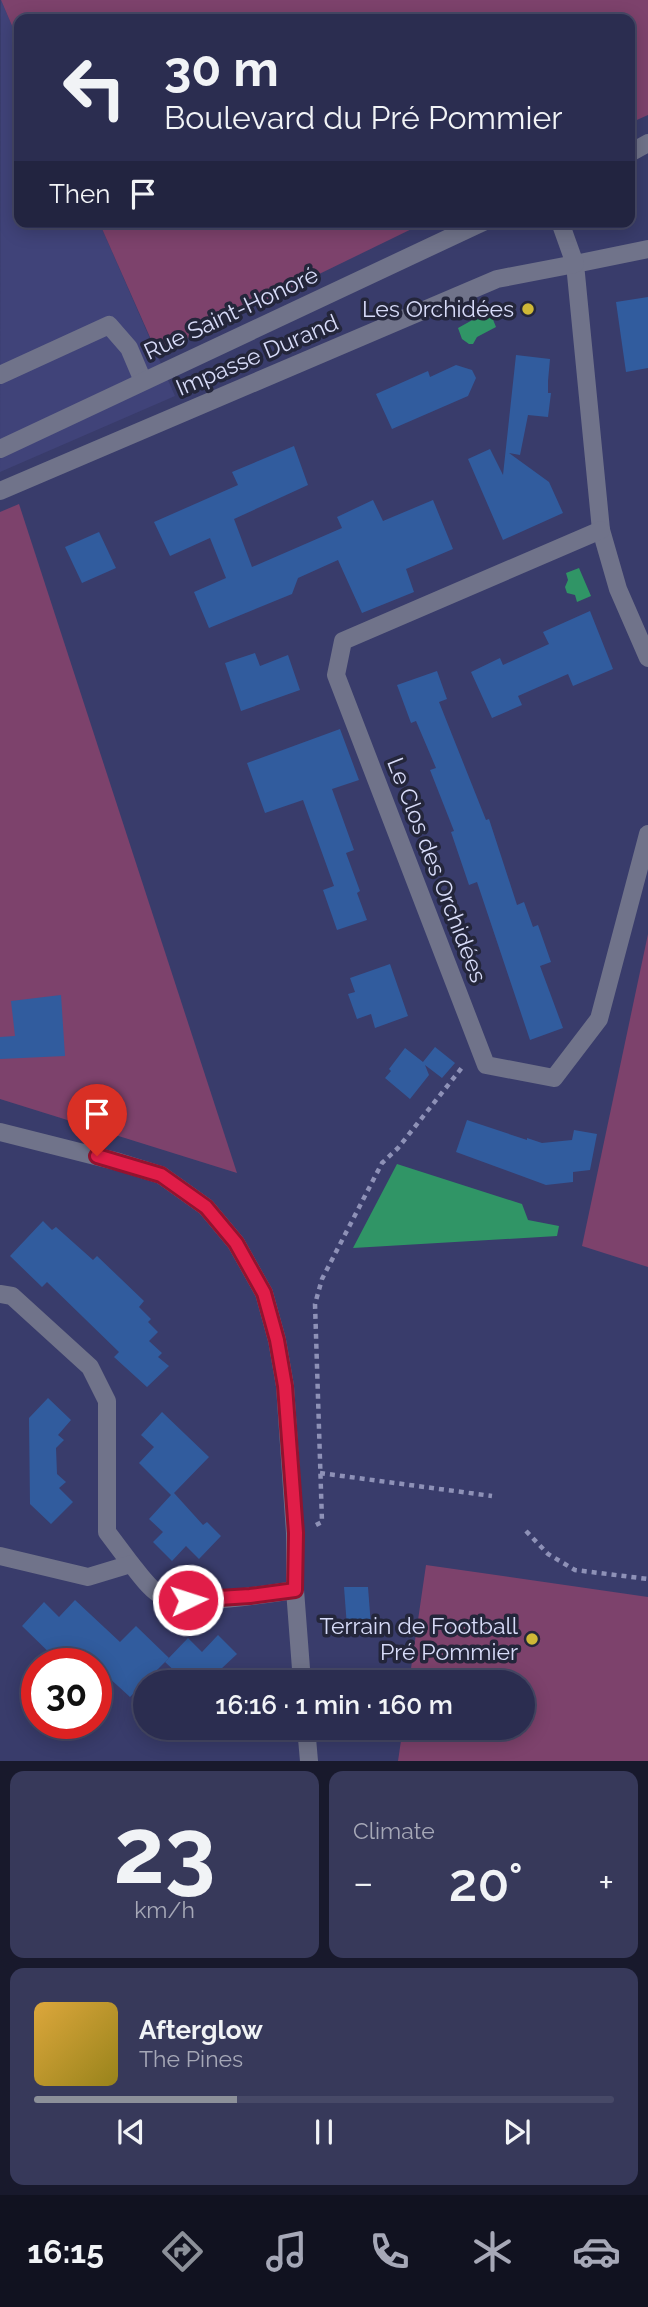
<!DOCTYPE html>
<meta charset="utf-8">
<style>
body{margin:0;font-family:Raleway,sans-serif;background:#37395a;color:#f1f3f6;height:100vh;display:flex;flex-direction:column;font-size:26px;white-space:nowrap}
*{box-sizing:border-box;margin:0}
p{font-size:23px;color:#a6a8b7}
.icon{flex:none;width:38px;height:38px;fill:none;stroke:currentColor;stroke-width:2;stroke-linecap:round;stroke-linejoin:round}
.map{position:relative;height:1761px;overflow:hidden}
.panel{display:flex;flex-direction:column;gap:10px;padding:10px;background:#18192c;flex:1}
.panel>*{flex:none}
.top-card{position:absolute;left:14px;top:14px;width:621px;height:214px;border-radius:14px;box-shadow:0 4px 18px #0003,0 0 0 2px #474967;background:#2b2d50;color:#f1f3f6;overflow:hidden}
.speed{position:absolute;left:21px;top:1648px;display:flex;gap:14px;font-size:35px;font-weight:700;text-align:center}
.speed>*{display:grid;place-content:center;width:91px;height:91px;border-radius:50%;background:#2b2d50;box-shadow:0 4px 18px #0003,0 0 0 2px #474967;line-height:1}
.speed .limit{border:10px solid #d22;background:#fff;color:#111}
.pin{position:absolute;display:grid;place-items:center;width:60px;height:60px;color:#fff;margin:-72px -30px;border-radius:50% 50% 50% 0;rotate:-45deg;box-shadow:0 0 7px #0007}
.pin .icon{rotate:45deg}
.me{position:absolute;width:77px;margin:-38px;rotate:86deg;stroke-linejoin:round;filter:drop-shadow(0 0 5px #0008)}
.turn{display:flex;align-items:center;gap:24px;height:147px;padding:0 35px;font-size:32px}
.turn .icon{width:91px;height:91px;stroke-width:2.5}
.turn b{display:block;font-size:49px;line-height:60px}
.then{display:flex;align-items:center;height:66px;padding:0 35px;background:#0003;gap:14px;font-size:26px}
.big{font-size:52px;font-weight:600;line-height:1.1}
.panel .card{flex:1;display:flex;flex-direction:column;justify-content:center;gap:10px;min-width:0;padding:0 24px;border-radius:14px;background:#37395a}
.panel .dial{align-items:center;gap:0}
.dial b{font-size:91px;line-height:1}
.song{display:flex;align-items:center;gap:21px}
.cover{width:84px;height:84px;border-radius:10px;background:linear-gradient(135deg,hsl(40 70% 55%),hsl(50 70% 35%))}
.played{height:7px;border-radius:4px;background:linear-gradient(90deg,#8c9099 35%,#474967 35%)}
.keys{display:flex;justify-content:space-around;direction:ltr}
.heat{display:flex;justify-content:space-between;align-items:center;font-size:38px;direction:ltr}
.panel .tiles{flex:1;display:grid;gap:10px;grid-template-columns:1fr 1fr}
.card:last-child{grid-column:span 2}
.trip{position:absolute;left:133px;top:1670px;width:402px;height:70px;border-radius:35px;background:#2b2d50;box-shadow:0 4px 18px #0003,0 0 0 2px #474967;font-weight:600;line-height:70px;text-align:center}
.tabs{display:flex;height:112px;justify-content:space-around;align-items:center;background:#111220;color:#a6a8b7}
.tabs .icon{width:49px;height:49px}
.tabs .selected{color:#8c9099}
.tabs b{font-size:32px;color:#f1f3f6}
.map>svg:first-child{display:block}
.built{fill:#404379}
.green{fill:#7d426c}
.water{fill:#309566}
.building{fill:#315c9e}
.lines{fill:none;stroke-linecap:round;stroke-linejoin:round}
.path{stroke:#8e91b7;stroke-width:4.5;stroke-dasharray:5 5;stroke-linecap:butt}
.minor{stroke:#70738a;stroke-width:18}
.route-casing{stroke:#92132f;stroke-width:18}
.route{stroke:#e11d48;stroke-width:12}
.poi-dot{fill:#cfb837;stroke:#24263b;stroke-width:2.5}
.labels{text-anchor:middle;stroke-width:7;stroke-linejoin:round;paint-order:stroke}
.poi-label{font-size:23px;fill:#d8dcf9;stroke:#24263b;text-anchor:end}
.street-label{font-size:23px;fill:#d8dcf9;stroke:#24263b}
</style>
<div class="map">
<svg width="648" height="1761" viewBox="0 0 648 1761">
<rect width="100%" height="100%" fill="#393c6b"/>
<path class="built" d="M1 0 19 42V222H99L175 396 0 472Z"/>
<g class="green">
<path d="M1 0H648V115L630 123V19H19V42Z"/>
<path d="M99 222H426L157 353Z"/>
<path d="M19 504 237 1173 0 1099V512Z"/>
<path d="M648 934V1267L582 1246Z"/>
<path d="M426 1565 648 1597V1761H398L403 1727H523V1682H409Z"/>
</g>
<g class="water">
<path d="M487 316 492 317 496 327 477 337 473 344H469L462 339 458 328 476 318Z"/>
<path d="M579 568 591 596 577 602 575 595 567 593 565 587 568 580 566 573Z"/>
<path d="M397 1164 522 1204 528 1220 559 1226 557 1236 353 1248Z"/>
</g>
<g class="building">
<path d="M648 297V368L626 372 616 302Z"/>
<path d="M516 355 550 359 548 381V393H551L548 417 528 415 520 455 509 453 549 482 563 513 503 540 468 459 490 449 503 475Z"/>
<path d="M456 365 472 370 476 378 468 396 392 429 376 394 428 371 430 377Z"/>
<path d="M294 446 308 485 234 519 252 567 342 528 337 517 373 500 383 521 433 500 453 549 406 569 414 592 362 613 338 560 298 578 292 594 209 628 194 592 226 578 210 538 170 556 154 522 238 485 232 472Z"/>
<path d="M99 532 116 568 82 583 65 547Z"/>
<path d="M590 611 613 669 573 686 568 674 518 696 522 705 492 718 471 672 500 658 503 665 549 644 543 632Z"/>
<path d="M255 653 260 666 288 655 300 690 241 711 225 663Z"/>
<path d="M437 671 447 699 439 702 486 820 489 819 517 905 524 902 533 927 538 925 551 962 540 966 563 1028 530 1040 477 882 469 885 451 832 454 831 430 770 436 768 416 721 411 723 397 685Z"/>
<path d="M340 729 359 780 332 789 354 850 346 853 360 891 357 893 367 920 337 930 323 890 334 886 303 800 265 813 247 763Z"/>
<path d="M390 964 408 1016 375 1028 371 1014 357 1019 348 994 355 992 350 978Z"/>
<path d="M61 995 65 1056 0 1059V1037L15 1036 11 1001Z"/>
<path d="M435 1047 455 1063 442 1078 425 1065 429 1075 410 1099 385 1078 391 1071 389 1069 405 1048 423 1062Z"/>
<path d="M467 1120 527 1140V1138L542 1143 572 1140 574 1130 597 1134 590 1170 573 1172V1182L546 1185 456 1152Z"/>
<path d="M43 1221 52 1230 56 1227 93 1260 97 1256 144 1301 139 1307 151 1319 148 1322 158 1332 149 1341 162 1353 158 1357 169 1366 147 1387 114 1357 119 1352 47 1282 42 1287 10 1256Z"/>
<path d="M48 1398 71 1420 58 1435 64 1440 56 1448 57 1474 66 1482 59 1488 73 1502 51 1524 30 1504 29 1418Z"/>
<path d="M162 1412 209 1457 174 1493 203 1525 207 1522 221 1536 199 1559 186 1546 172 1561 153 1542 163 1532 149 1519 171 1495 139 1463 154 1447 141 1435Z"/>
<path d="M344 1587H368L371 1626 347 1627Z"/>
<path d="M75 1600 120 1642 136 1626 169 1658 130 1697 83 1654 73 1664H61L22 1626 44 1602 59 1617Z"/>
<path d="M218 1635 237 1654 220 1670 232 1682H191L183 1673 180 1676 165 1662 188 1638 202 1652Z"/>
</g>
<g class="lines">
<g class="path">
<path d="M320 1473 492 1496"/>
<path d="M316 1525 322 1522 315 1304 322 1279 382 1163 398 1148 464 1065"/>
<path d="M526 1531 548 1554 575 1570 648 1579"/>
</g>
<g class="minor">
<path d="M630 153 648 143"/>
<path d="M648 249 575 264 601 530 618 589 648 658"/>
<path d="M0 375 109 325 129 348 143 381"/>
<path d="M0 449 483 222"/>
<path d="M0 491 497 279 575 264 560 222"/>
<path d="M601 530 343 641 336 675 486 1065 554 1078 599 1019 648 834"/>
<path d="M0 1132 119 1162 161 1175 206 1207 236 1243 264 1293 277 1340 285 1386 295 1533V1590L302 1682"/>
<path d="M0 1294 12 1296 90 1367 107 1401V1532L131 1564"/>
<path d="M0 1556 88 1577 131 1564C139 1573 150 1590 161 1595 188 1608 265 1594 295 1590"/>
<path d="M306 1727 309 1761"/>
</g>
</g>
<g class="lines">
<g class="route-casing">
<path id="route" d="M97 1156 161 1175 206 1207 236 1243 264 1293 277 1340 285 1386 296 1533 295 1590 250 1596 188 1600"/>
</g>
<use href="#route" class="route"/>
</g>
<g class="poi-dot">
<circle cx="528" cy="309" r="7"/>
<circle cx="532" cy="1639" r="7"/>
</g>
<g class="labels">
<g class="poi-label">
<text x="514" y="317">Les Orchidées</text>
<text x="518" y="1634">Terrain de Football<tspan x="518" dy="26">Pré Pommier</tspan></text>
</g>
<g class="street-label">
<text transform="translate(231 313) rotate(-25)" y="8">Rue Saint-Honoré</text>
<text transform="translate(257 355) rotate(-23)" y="8">Impasse Durand</text>
<text transform="translate(437 870) rotate(69)" y="8">Le Clos des Orchidées</text>
</g>
</g>
</svg>
<div class="speed"><div class="limit">30</div></div>
<div class="pin" style="left:97px;top:1156px;background:#d93025"><svg class="icon" aria-label="arrive" viewBox="0 0 24 24"><path d="M6 21V4h12l-3 4 3 4H6"/></svg></div>
<svg class="me" style="left:188px;top:1600px" viewBox="-20 -20 40 40"><circle r="17" fill="#e11d48" stroke="#fff" stroke-width="3"/><path d="M0-11L8 9 0 5-8 9z" fill="#fff"/></svg>
<div class="trip">16:16 · 1 min · 160 m</div>
<div class="top-card">
<div class="turn"><svg class="icon" aria-label="left" viewBox="0 0 24 24"><path d="M17 20v-9H6M10 6l-5 5 5 5"/></svg><div><b>30 m</b>Boulevard du Pré Pommier</div></div>
<div class="then">Then<svg class="icon" aria-label="arrive" viewBox="0 0 24 24"><path d="M6 21V4h12l-3 4 3 4H6"/></svg></div>
</div>
</div>
<section class="panel">
<div class="tiles">
<div class="card dial"><b>23</b><p>km/h</p></div>
<div class="card"><p>Climate</p>
<div class="heat"><a>−</a><b class="big">20°</b><a>+</a></div>
</div>
<div class="card">
<div class="song"><i class="cover"></i><div><b>Afterglow</b><p>The Pines</p></div></div>
<div class="played"></div>
<div class="keys"><svg class="icon" aria-label="previous" viewBox="0 0 24 24"><path d="M18 5L8 12l10 7zM5 5v14"/></svg><svg class="icon" aria-label="pause" viewBox="0 0 24 24"><path d="M8 5v14M16 5v14"/></svg><svg class="icon" aria-label="next" viewBox="0 0 24 24"><path d="M6 5l10 7-10 7zM19 5v14"/></svg></div>
</div>
</div>
</section>
<nav class="tabs">
<b>16:15</b>
<svg class="icon selected" aria-label="directions" viewBox="0 0 24 24"><path d="M12 3l9 9-9 9-9-9zM9 14v-3h6M13 9l2 2-2 2"/></svg>
<svg class="icon" aria-label="music" viewBox="0 0 24 24"><path d="M9 18V5l10-2v13"/><circle cx="6" cy="18" r="3"/><circle cx="16" cy="16" r="3"/></svg>
<svg class="icon" aria-label="phone" viewBox="0 0 24 24"><path d="M5 4h4l2 5-3 2q2 4 5 5l2-3 5 2v4C11 20 4 13 5 4z"/></svg>
<svg class="icon" aria-label="climate" viewBox="0 0 24 24"><path d="M12 3v18M4 7l16 10M4 17L20 7"/></svg>
<svg class="icon" aria-label="car" viewBox="0 0 24 24"><path d="M5 17H2v-5l4-1 3-4h7l3 4 3 1v5h-3M9 17h6M6 11h13"/><circle cx="7" cy="17" r="2"/><circle cx="17" cy="17" r="2"/></svg>
</nav>
